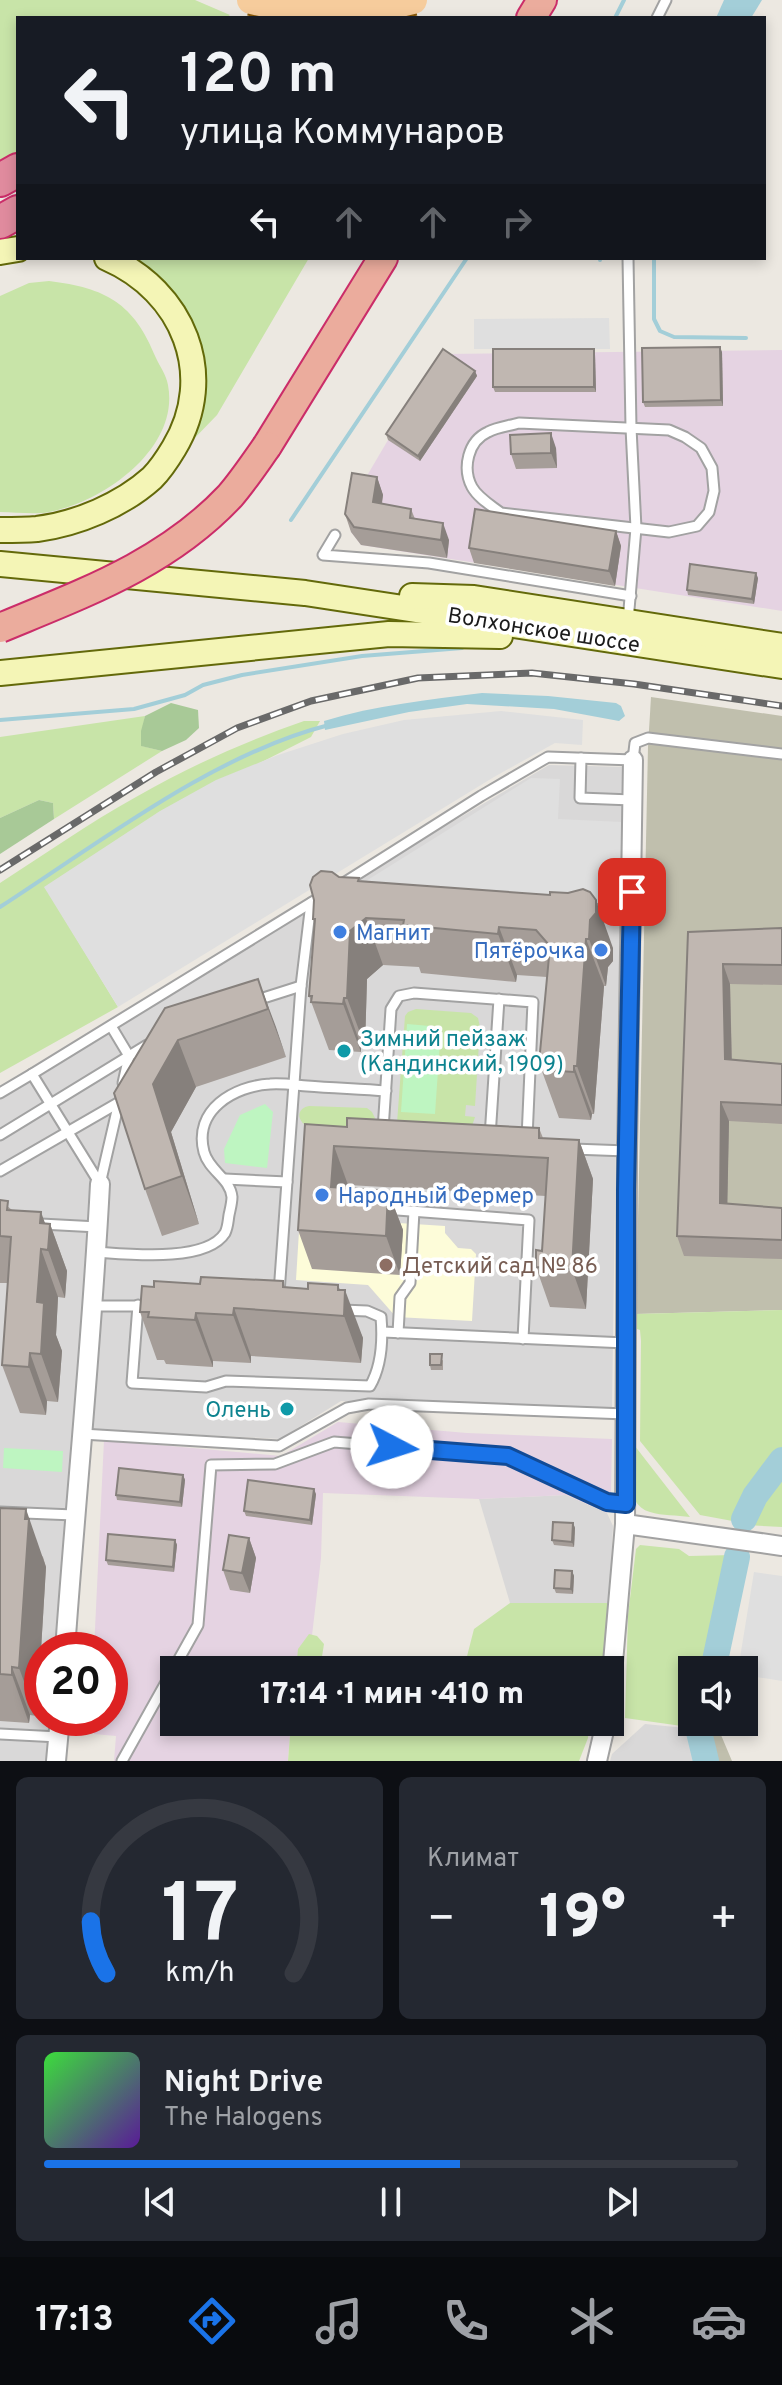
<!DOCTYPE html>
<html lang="ru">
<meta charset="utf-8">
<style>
body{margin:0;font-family:Overpass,sans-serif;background:#242831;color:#f1f3f6;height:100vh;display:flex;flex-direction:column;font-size:30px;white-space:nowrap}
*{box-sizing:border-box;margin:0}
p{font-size:26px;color:#9ea1a6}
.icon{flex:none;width:44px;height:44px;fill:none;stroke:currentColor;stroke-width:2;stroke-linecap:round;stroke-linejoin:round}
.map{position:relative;height:1761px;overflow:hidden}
.sheet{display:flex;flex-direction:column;gap:16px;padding:16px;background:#0d0f14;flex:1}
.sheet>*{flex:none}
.banner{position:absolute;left:16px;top:16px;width:750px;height:244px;border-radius:0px;box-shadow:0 4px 12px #0003;background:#171b24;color:#f1f3f6;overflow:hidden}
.controls{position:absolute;left:678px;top:1656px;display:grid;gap:16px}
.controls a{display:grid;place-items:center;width:80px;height:80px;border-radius:0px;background:#171b24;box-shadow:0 4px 12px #0003;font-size:40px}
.speed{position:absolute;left:24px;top:1632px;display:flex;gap:16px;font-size:40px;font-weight:700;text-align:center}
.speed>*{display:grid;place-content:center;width:104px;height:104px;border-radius:50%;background:#171b24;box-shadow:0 4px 12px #0003;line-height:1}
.speed .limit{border:12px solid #d22;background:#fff;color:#111}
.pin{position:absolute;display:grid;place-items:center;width:68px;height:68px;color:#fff;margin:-34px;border-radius:16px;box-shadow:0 4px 12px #0006}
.me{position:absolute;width:88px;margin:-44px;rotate:95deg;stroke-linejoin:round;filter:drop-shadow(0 0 6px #0008)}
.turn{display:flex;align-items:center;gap:28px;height:168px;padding:0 32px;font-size:36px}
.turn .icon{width:104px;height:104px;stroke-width:2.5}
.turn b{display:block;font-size:56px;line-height:68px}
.lanes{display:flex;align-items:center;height:76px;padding:0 32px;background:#0003;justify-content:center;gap:40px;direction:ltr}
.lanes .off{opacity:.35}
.big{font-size:60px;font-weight:800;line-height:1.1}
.sheet .widget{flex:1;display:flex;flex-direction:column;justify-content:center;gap:12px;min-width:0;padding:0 28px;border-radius:12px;background:#242831}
.sheet .dial{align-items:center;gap:0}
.dial svg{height:208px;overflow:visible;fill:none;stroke:#363941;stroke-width:7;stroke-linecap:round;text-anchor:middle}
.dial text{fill:#f1f3f6;stroke:none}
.song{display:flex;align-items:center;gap:24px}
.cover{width:96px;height:96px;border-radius:12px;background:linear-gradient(135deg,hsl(120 70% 55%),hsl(270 70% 35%))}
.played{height:8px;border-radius:4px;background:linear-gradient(90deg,#1a73e8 60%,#363941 60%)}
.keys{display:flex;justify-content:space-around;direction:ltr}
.heat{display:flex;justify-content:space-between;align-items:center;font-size:44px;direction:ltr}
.sheet .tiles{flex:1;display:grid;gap:16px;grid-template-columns:1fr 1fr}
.widget:last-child{grid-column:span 2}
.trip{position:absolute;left:160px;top:1656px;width:464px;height:80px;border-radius:0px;background:#171b24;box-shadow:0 4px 12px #0003;font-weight:800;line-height:80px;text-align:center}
.tab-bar{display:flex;height:128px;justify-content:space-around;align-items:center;background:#090b0e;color:#9ea1a6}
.tab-bar .icon{width:56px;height:56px}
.tab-bar .on{color:#1a73e8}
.tab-bar b{font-size:36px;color:#f1f3f6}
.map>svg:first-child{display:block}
.residential{fill:#d9d8d8}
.industrial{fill:#e5d3e2}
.education{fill:#fdfcd9}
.construction{fill:#c0bfad}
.grass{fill:#c8e4a8}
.forest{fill:#a8c997}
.park{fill:#bef5c1}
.parking{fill:#dfdfdf}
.water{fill:#a3ced8}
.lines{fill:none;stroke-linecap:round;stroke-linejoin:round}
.stream{stroke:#a3ced8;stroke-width:4}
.river{stroke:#a3ced8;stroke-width:26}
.service-casing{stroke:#a2a2a2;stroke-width:13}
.minor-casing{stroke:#a2a2a2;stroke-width:22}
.secondary-casing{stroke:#63690a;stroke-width:28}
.trunk-casing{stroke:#cb2d69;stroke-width:32}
.motorway-casing{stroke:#cb2d69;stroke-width:36}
.service{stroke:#fff;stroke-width:9}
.minor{stroke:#fff;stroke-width:18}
.secondary{stroke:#f4f5b6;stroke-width:24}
.trunk{stroke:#ebac9d;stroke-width:28}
.motorway{stroke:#e08b9e;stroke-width:32}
.rail-casing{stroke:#696969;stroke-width:7}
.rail{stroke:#fff;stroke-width:4;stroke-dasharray:12;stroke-linecap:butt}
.primary-bridge-casing{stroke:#8a5a08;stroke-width:32;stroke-linecap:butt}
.trunk-bridge-casing{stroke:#cb2d69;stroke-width:32;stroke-linecap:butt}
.primary-bridge{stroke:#f6cc9c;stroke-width:28}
.trunk-bridge{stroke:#ebac9d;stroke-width:28}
.wall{fill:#a59d98}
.shaded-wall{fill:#86807c}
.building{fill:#c0b7b1;stroke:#86807c;stroke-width:2}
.route-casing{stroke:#114b97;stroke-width:20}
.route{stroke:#1a73e8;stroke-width:14}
.shop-dot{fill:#3f7fe0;stroke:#fff;stroke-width:3}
.culture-dot{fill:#0f9aa8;stroke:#fff;stroke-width:3}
.education-dot{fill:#8d6e63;stroke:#fff;stroke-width:3}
.labels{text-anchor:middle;stroke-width:7;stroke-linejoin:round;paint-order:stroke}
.street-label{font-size:22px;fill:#1b1b1b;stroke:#fff}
.shop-label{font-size:22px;fill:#366cbe;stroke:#fff;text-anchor:start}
.culture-label{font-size:22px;fill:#0d838f;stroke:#fff;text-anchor:start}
.education-label{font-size:22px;fill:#785e54;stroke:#fff;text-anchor:start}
</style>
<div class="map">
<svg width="782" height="1761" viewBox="0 0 782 1761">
<rect width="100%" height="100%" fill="#ece8e1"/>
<g class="residential">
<path d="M549 765 627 767 616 1132 612 1410 341 1401 280 1439 73 1428 60 1650H42V1718H56L54 1761H0V1088Z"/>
<path d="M566 1495 607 1513 613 1526 609 1603H510L479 1499Z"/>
<path d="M645 1724 695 1729 703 1761H610L612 1754Z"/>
</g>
<g class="industrial">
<path d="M782 350V611L361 545 351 532 358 491 388 440 445 354Z"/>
<path d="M338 1422 467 1433 612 1439 611 1491 607 1513 566 1495 479 1499 323 1493 321 1558 308 1670H174V1722H291L288 1761H114L116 1736 94 1734 91 1727V1718H110V1650H94L104 1440 281 1456Z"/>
</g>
<path class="education" d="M301 1199 352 1220 445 1226V1233L458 1248 471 1249 476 1254 472 1321 396 1317 368 1285 296 1280Z"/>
<g class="construction">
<path d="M651 697 782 716V1310L636 1314 648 747Z"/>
<path d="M710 1722H723L721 1735 732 1761H716Z"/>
</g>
<g class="grass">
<path d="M0 0H195L230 15 226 18H18V158L0 168Z"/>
<path d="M129 258H309L217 415 187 446C198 416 206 394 203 361Z"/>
<path d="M49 281C106 288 134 303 156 358 160 367 166 374 168 385 180 448 104 502 49 512 34 515 16 512 0 512V296L29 283Z"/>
<path d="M145 716 142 731V746L162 751 54 819 53 803 39 800 0 818V737Z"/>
<path d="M304 721H320L311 737 171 808 50 895 118 1007 0 1073V883C45 854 89 823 136 797 190 766 246 741 304 721Z"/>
<path d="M416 1009 471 1013 478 1018 480 1027 475 1106 466 1105 465 1116 475 1117 472 1126 397 1123 405 1016 408 1012Z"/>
<path d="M309 1106 367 1108 372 1112 375 1118 366 1128 305 1125C296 1118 298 1108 309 1106Z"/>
<path d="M782 1310V1456L758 1484 738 1522 700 1515 640 1441 641 1341 640 1330 637 1329 636 1314Z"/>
<path d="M631 1441 690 1517C677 1515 662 1516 650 1512 622 1504 631 1463 631 1441Z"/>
<path d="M782 1467V1527L746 1525 760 1492Z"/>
<path d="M640 1545 679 1549 689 1556 733 1555 709 1670H692V1722H697L696 1728 625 1718 628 1615 636 1549Z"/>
<path d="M510 1603H609L604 1670H458L465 1664 474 1629Z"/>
<path d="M309 1634 317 1636 324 1644 321 1663 324 1670H296L298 1649Z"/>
<path d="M291 1722H589L588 1738 579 1761H288Z"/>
</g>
<g class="forest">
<path d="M171 703 198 710 199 728 186 740 162 751 141 746V731L145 716Z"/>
<path d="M39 800 53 803 54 819 0 854V818Z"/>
</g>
<g class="park">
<path d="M407 1024 441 1027 435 1114 401 1112Z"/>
<path d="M265 1104 273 1112 267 1168 225 1163 224 1149 240 1115Z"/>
<path d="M4 1448 63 1451 62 1472 3 1468Z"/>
</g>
<g class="parking">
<path d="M609 318 610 349H474V319Z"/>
<path d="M501 711 583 720 582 745 555 743 494 777 118 1007 44 887 160 811 216 780 278 755 343 734 404 720Z"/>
<path d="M531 778 560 779 558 819 622 822 617 926 334 911V901Z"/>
<path d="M754 1572 782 1576V1681L744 1675V1670H738Z"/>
</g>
<g class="water">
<path d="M724 0H762L751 18H716Z"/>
<path d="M482 693 548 696 616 703 621 706 625 716 619 721 554 709 467 704 409 712 325 730 324 721C376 705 428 700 482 693Z"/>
</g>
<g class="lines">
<g class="stream">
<path d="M615 18 624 0"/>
<path d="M600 258V260"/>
<path d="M654 258V319L660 331 674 337 746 338"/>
<path d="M291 520 467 258"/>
<path d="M0 720 134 709 185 695 203 685 242 675 362 656 462 648"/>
<path d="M0 907C99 843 214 754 329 725"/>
</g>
<g class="river">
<path d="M744 1519 755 1496 782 1460"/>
<path d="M713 1670 737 1557"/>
<path d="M702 1722 699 1732 706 1761"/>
</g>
<g class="service-casing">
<g id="service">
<path d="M657 18 666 0"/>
<path d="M628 258 631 428 636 528 628 621"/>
<path d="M519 423 669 430 685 437 701 448 712 468 714 491 709 512 697 526 669 532 501 513C492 506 478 498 472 487 462 468 468 441 488 432 497 427 509 426 519 423Z"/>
<path d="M335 535 323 555 429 563 631 596"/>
<path d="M581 758 580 798 632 800"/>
<path d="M342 884 481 796 548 757 633 760 635 743 648 738 782 754"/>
<path d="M589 909 631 911"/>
<path d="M257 1000 301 986"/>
<path d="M111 1026 129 1056 123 1083"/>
<path d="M32 1074 322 896"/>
<path d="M0 1093 32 1074 100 1184"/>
<path d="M383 1130 391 1009 399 996 414 993 533 1002 527 1138"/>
<path d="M0 1135 147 1045"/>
<path d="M490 1137 499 999"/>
<path d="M573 1149 627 1151"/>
<path d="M0 1171 118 1103 124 1097"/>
<path d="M225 1179 287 1182"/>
<path d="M100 1184 119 1102"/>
<path d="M384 1209 529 1220 523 1339"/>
<path d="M41 1224 98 1227"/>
<path d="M97 1252C127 1254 206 1263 225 1233 228 1227 228 1221 229 1215 230 1210 232 1203 232 1197 230 1178 209 1171 204 1152 193 1110 234 1086 270 1084 282 1083 295 1085 307 1086 333 1088 359 1089 386 1091"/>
<path d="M279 1293 301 986 311 903"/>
<path d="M138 1305 132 1383 206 1387 226 1381 370 1386C381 1367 383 1340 381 1317L367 1311 342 1310"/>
<path d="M94 1306H151"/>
<path d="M383 1332 626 1343"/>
<path d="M398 1333 400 1297 410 1283 414 1211"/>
<path d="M82 1434 279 1446 347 1408 369 1404 626 1414"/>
<path d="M0 1512 74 1515"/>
<path d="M0 1734 59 1737"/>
<path d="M122 1761 198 1625 211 1465 275 1464 334 1442 508 1456 607 1502 626 1504"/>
</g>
</g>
<g class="minor-casing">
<g id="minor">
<path d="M625 1524 782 1546"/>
<path d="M65 1650C76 1495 92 1340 100 1184"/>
<path d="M610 1697 625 1524 627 1151 633 760"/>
<path d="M56 1761 60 1718"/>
<path d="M597 1761 606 1722"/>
</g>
</g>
<g class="secondary-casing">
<g id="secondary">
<path d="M0 252 18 249"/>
<path d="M0 530C12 530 25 530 37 529 77 524 122 505 152 478 160 470 168 458 174 448 218 375 183 291 107 258"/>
<path d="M0 564 305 593 782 666"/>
<path d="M412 596 474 598 782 646"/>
<path d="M0 673 389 634 500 636"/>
</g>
</g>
<g class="trunk-casing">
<g id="trunk">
<path d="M531 18 542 0"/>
<path d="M267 446 383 258"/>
</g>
</g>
<g class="motorway-casing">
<g id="motorway">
<path d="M0 180 18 170"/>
<path d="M0 222 18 212"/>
</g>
</g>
<use href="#service" class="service"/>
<use href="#minor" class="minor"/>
<use href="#secondary" class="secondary"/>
<use href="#trunk" class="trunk"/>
<use href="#motorway" class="motorway"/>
<g class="rail-casing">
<path id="rail" d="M0 870 156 772 237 728 311 701 418 678 532 673 634 684 782 706"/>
</g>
<use href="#rail" class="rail"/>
<g class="primary-bridge-casing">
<path id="primary-bridge" d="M251 0C304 13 359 15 413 0"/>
</g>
<g class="trunk-bridge-casing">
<path id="trunk-bridge" d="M0 628C84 593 166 564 230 496 243 481 255 463 267 446"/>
</g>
<use href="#primary-bridge" class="primary-bridge"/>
<use href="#trunk-bridge" class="trunk-bridge"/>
</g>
<g class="wall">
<path d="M594 349 595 354 596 392H495L493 387Z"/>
<path d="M722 352 723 406 645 407 643 402Z"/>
<path d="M475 371 477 376 420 461 388 440 386 434Z"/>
<path d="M556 448 557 468 516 469 511 454Z"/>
<path d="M377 477 383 495 382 504 411 509 415 519 449 540 447 558 361 545 351 532 345 514Z"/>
<path d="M616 531 621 546 615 586 474 563 469 548Z"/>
<path d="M758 578 754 604 688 595 687 590Z"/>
<path d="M339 877 359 881 509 892 613 948V961L608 967 606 986H604L594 1114H592L591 1120 559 1118 539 1063 547 977 517 975 516 982 421 973 419 967 383 965 367 979 365 1046H361V1052L329 1050 309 996 315 925 313 919Z"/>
<path d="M782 928V985L730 984 732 1060 782 1064V1124L729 1121 727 1204 782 1208V1259L684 1256 677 1236 688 932Z"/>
<path d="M258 979 286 1057 196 1087 171 1132 199 1224 162 1236 145 1189 165 1008Z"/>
<path d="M305 1124 347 1127 539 1128 543 1138 579 1140 593 1179 586 1309 550 1307 536 1267 542 1251 546 1196 348 1185V1189L388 1191 403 1230 400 1275 312 1269 298 1230Z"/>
<path d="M0 1200 12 1210 45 1223 50 1224 67 1271 65 1298 58 1297 56 1335 62 1351 58 1402 47 1401 46 1415 20 1413 2 1365 8 1283H0Z"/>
<path d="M283 1281 285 1287 340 1290 363 1338 361 1363 251 1356V1363L213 1361V1367L166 1364 164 1360H157L140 1312 154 1287Z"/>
<path d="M443 1360V1370H431L430 1365Z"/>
<path d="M183 1475 185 1480 182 1507 117 1500 116 1495Z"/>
<path d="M316 1494 312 1525 246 1516 244 1511Z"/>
<path d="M0 1508 43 1557 46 1567 37 1716 30 1715 29 1723 0 1721Z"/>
<path d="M573 1523 575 1528 574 1547 554 1545 552 1540Z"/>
<path d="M249 1538 256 1558 250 1593 230 1590 223 1570Z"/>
<path d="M175 1540 177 1545 174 1572 108 1565 106 1560Z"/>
<path d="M572 1571 574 1576 573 1594 556 1593 554 1588Z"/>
</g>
<g class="shaded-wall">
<path d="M720 347 722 352 723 406 721 400Z"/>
<path d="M594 349 595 354 596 392 594 387Z"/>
<path d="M475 371 477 376 420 461 418 456Z"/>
<path d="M551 433 556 448 557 468 551 453Z"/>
<path d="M377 477 383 495 379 519 373 502Z"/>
<path d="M443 523 449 540 447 558 441 540Z"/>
<path d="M616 531 621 546 615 586 609 571Z"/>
<path d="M756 573 758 578 754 604 752 599Z"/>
<path d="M596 900 613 948V961L608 967 606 986 589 939 590 920Z"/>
<path d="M366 918 383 965 367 979 365 1046 347 998 350 931Z"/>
<path d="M499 927 517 975 516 982 498 934Z"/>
<path d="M586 939 604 986 594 1114 577 1066Z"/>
<path d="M723 964 730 984 732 1079 725 1059Z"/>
<path d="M258 979 276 1027 286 1057 268 1009Z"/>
<path d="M344 998 361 1046V1052L343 1004Z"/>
<path d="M178 1040 196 1087 171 1132 199 1224 182 1176 153 1084Z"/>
<path d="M574 1066 592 1114 591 1120 574 1072Z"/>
<path d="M721 1102 729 1121 727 1223 720 1203Z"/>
<path d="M579 1140 593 1179 586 1309 572 1269Z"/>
<path d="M334 1146 348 1185 346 1227 331 1187Z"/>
<path d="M388 1191 403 1230 400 1275 386 1236Z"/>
<path d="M41 1212 49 1234 50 1224 67 1271 65 1298 48 1250 40 1223Z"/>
<path d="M41 1249 58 1297 56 1335 62 1351 58 1402 41 1354 37 1302Z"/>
<path d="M338 1285 345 1303V1290L363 1338 361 1363 344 1316 338 1290Z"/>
<path d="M234 1308 251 1356V1363L233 1315Z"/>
<path d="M196 1313 213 1361V1367L195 1320Z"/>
<path d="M30 1353 47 1401 46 1415 29 1367Z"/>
<path d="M183 1475 185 1480 182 1507 180 1502Z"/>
<path d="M314 1489 316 1494 312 1525 310 1520Z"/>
<path d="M26 1509 46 1567 37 1716 19 1668Z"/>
<path d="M573 1523 575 1528 574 1547 572 1542Z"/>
<path d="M249 1538 256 1558 250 1593 242 1573Z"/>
<path d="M175 1540 177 1545 174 1572 173 1567Z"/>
<path d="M572 1571 574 1576 573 1594 571 1589Z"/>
<path d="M12 1667 30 1715 29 1723 12 1675Z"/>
</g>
<g class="building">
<path d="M720 347 721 400 643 402 642 348Z"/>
<path d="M443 349 475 371 418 456 386 434Z"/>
<rect x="493" y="349" width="101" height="38"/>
<path d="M551 433V453L511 454 510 435Z"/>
<path d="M352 473 377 477 373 502 411 509 410 518 443 523 441 540 354 527 345 514Z"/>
<path d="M475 509 616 531 609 571 469 548Z"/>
<path d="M690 564 756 573 752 599 687 590Z"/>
<path d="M321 871 332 872 339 877 359 878 358 881 550 895V892L568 893 583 889 590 892 596 900V913L590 920 589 939H586L577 1066H574V1072L542 1070V1064L539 1063 550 946 536 930 499 927 498 934 403 925 404 920 366 918 350 931 347 998H344L343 1004 311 1002 312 996H309L315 919H313L314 900 310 885 313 877Z"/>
<path d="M782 928V965L723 964 725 1059 782 1064V1105L721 1102 720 1203 782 1208V1240L677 1236 688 932Z"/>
<path d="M258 979 268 1009 178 1040 153 1084 182 1176 145 1189 114 1093 165 1008Z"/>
<path d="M347 1118 539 1128V1138L579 1140 572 1269 536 1267V1250L542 1251 548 1158 334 1146 331 1187 388 1191 386 1236 298 1230 305 1124 347 1127Z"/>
<path d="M0 1200 8 1201 7 1210 41 1212 40 1223 50 1224 48 1250 41 1249 37 1302 44 1303 41 1354 30 1353 29 1367 2 1365 11 1237 0 1236Z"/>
<path d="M201 1277 283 1281V1287L308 1289V1283L338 1285V1290H345L344 1316 234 1308 233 1315 196 1313 195 1320 148 1317 149 1312H140L142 1286 154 1287V1281L200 1284Z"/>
<path d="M430 1354H442L441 1365H430Z"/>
<path d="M119 1468 183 1475 180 1502 116 1495Z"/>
<path d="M248 1480 314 1489 310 1520 244 1511Z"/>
<path d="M0 1508 26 1509 25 1519H29L19 1668 12 1667V1675L0 1674Z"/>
<path d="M553 1522 573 1523 572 1542 552 1540Z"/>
<path d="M108 1534 175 1540 173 1567 106 1560Z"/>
<path d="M229 1535 249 1538 242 1573 223 1570Z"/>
<path d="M555 1570 572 1571 571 1589 554 1588Z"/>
</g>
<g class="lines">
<g class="route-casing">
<path id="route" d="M392 1447 508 1456 607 1502 626 1504V1190L632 892"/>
</g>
<use href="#route" class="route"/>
</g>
<g class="shop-dot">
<circle cx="340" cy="932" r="8"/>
<circle cx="601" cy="950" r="8"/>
<circle cx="322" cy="1195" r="8"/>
</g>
<g class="culture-dot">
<circle cx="344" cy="1051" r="8"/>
<circle cx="287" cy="1409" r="8"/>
</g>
<circle class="education-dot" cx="386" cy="1265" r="8"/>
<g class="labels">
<g class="street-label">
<text transform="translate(544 629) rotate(9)" y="8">Волхонское шоссе</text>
</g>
<g class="shop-label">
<text x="356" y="940">Магнит</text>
<text x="585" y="958" text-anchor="end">Пятёрочка</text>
<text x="338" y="1203">Народный Фермер</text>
</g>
<g class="culture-label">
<text x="360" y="1046">Зимний пейзаж<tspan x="360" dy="25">(Кандинский, 1909)</tspan></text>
<text x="271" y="1417" text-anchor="end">Олень</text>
</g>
<g class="education-label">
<text x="402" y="1273">Детский сад № 86</text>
</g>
</g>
</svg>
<div class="controls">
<a><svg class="icon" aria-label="sound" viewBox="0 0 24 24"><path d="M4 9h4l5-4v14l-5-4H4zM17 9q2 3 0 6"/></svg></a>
</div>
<div class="speed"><div class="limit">20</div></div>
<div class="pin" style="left:632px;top:892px;background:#d93025"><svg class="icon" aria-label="arrive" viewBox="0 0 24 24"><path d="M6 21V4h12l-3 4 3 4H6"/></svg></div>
<svg class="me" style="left:392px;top:1447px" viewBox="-20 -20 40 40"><circle r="19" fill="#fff"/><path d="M0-13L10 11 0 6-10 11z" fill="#1a73e8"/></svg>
<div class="trip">17:14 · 1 мин · 410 m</div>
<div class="banner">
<div class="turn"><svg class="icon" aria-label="left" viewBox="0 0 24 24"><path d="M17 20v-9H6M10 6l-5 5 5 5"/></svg><div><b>120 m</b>улица Коммунаров</div></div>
<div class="lanes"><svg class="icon" aria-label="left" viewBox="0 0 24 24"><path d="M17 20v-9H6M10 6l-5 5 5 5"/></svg><svg class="icon off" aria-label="ahead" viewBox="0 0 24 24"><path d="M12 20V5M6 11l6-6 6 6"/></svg><svg class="icon off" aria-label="ahead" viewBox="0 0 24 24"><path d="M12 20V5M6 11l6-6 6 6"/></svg><svg class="icon off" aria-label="right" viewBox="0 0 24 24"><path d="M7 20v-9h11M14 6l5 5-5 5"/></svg></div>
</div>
</div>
<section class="sheet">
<div class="tiles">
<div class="widget dial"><svg viewBox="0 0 100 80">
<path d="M14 69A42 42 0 1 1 86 69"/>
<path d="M14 69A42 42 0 0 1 8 49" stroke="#1a73e8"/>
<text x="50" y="56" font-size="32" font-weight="700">17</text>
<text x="50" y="72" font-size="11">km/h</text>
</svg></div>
<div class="widget"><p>Климат</p>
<div class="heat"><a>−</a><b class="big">19°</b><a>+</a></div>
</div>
<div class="widget">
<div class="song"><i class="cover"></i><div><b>Night Drive</b><p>The Halogens</p></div></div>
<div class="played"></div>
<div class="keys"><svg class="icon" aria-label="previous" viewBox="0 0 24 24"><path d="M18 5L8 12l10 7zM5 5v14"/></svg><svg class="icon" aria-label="pause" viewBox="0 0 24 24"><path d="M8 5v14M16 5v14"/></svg><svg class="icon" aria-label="next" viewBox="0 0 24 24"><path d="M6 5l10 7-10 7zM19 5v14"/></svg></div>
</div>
</div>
</section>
<nav class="tab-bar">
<b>17:13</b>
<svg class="icon on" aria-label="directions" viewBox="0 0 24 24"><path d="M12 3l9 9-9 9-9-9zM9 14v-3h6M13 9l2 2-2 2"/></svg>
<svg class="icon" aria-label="music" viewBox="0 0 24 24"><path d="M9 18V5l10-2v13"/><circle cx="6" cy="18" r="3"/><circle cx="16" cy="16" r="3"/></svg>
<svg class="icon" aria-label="phone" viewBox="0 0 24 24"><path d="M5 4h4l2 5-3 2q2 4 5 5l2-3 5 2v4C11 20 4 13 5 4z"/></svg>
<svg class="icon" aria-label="climate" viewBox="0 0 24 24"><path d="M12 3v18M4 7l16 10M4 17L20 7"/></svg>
<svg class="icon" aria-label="car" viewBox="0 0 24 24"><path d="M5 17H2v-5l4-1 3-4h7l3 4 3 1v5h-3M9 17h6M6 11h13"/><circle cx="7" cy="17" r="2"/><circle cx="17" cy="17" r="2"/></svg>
</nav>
